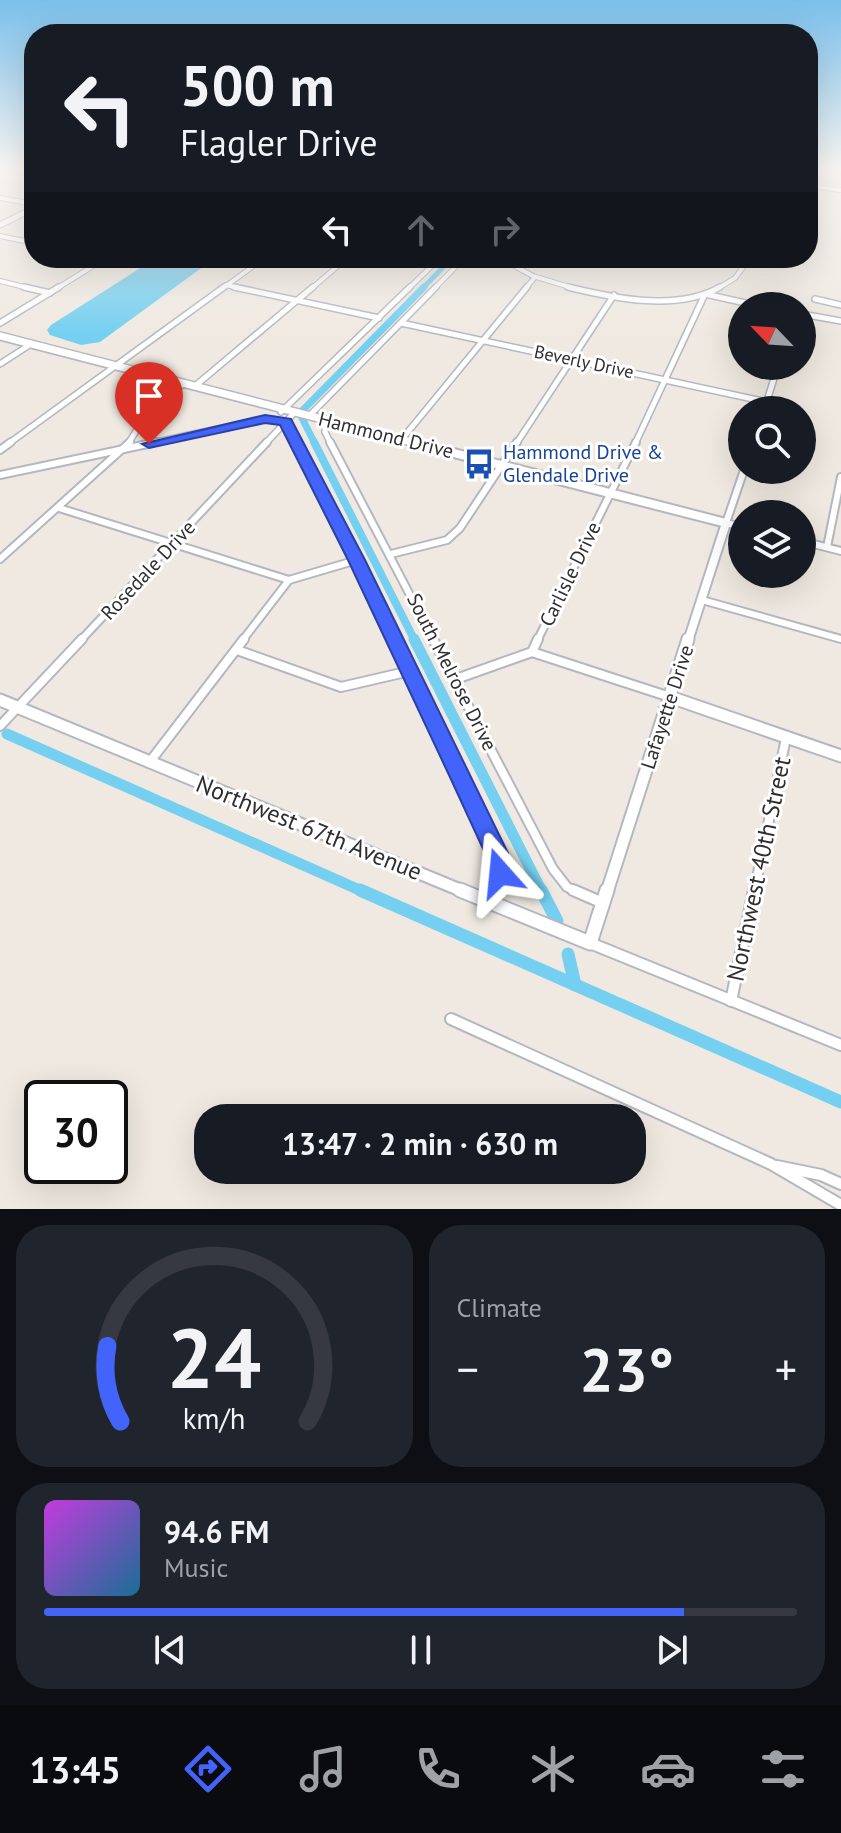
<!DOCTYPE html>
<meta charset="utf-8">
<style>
body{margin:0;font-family:"PT Sans",sans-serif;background:#20242c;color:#f1f3f6;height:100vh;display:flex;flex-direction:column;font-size:30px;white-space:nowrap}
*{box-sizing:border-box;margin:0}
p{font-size:26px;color:#9ea1a6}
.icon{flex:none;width:44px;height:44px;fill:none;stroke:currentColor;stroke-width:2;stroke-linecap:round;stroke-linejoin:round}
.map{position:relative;height:1209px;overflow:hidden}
.side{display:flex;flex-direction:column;gap:16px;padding:16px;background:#0d0f14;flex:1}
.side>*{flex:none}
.top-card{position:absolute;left:24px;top:24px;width:794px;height:244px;border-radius:32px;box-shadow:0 8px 32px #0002;background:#171b24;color:#f1f3f6;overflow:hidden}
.needle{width:52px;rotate:295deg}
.buttons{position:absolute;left:728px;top:292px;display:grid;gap:16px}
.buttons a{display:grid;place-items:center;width:88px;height:88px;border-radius:50%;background:#171b24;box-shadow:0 8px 32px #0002;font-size:40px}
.speed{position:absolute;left:24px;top:1080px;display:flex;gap:16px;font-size:40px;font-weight:700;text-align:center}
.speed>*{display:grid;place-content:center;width:104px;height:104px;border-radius:50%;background:#171b24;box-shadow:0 8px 32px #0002;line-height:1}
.speed .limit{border:4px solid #111;border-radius:12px;background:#fff;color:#111}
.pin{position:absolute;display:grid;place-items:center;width:68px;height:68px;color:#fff;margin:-82px -34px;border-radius:50% 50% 50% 0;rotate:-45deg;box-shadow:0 0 8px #0007}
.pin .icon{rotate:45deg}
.me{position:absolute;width:88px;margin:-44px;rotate:342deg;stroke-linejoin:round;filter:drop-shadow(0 0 6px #0008)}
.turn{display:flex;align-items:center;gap:28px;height:168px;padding:0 24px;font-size:36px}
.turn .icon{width:104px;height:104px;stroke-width:2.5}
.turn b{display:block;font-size:56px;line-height:68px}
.lanes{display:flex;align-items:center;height:76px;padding:0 24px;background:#0003;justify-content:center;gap:40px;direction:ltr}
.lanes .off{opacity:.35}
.big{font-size:60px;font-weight:800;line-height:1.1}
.side .tile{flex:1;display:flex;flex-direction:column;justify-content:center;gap:12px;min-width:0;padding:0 28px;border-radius:32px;background:#20242c}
.side .dial{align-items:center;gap:0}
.dial svg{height:208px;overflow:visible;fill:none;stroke:#363941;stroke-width:7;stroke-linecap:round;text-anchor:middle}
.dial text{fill:#f1f3f6;stroke:none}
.song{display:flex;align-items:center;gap:24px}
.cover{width:96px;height:96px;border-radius:12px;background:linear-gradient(135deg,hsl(290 70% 55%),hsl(200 70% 35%))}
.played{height:8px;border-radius:4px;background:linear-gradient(90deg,#4264fb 85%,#363941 85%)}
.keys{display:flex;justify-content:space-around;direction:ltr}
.heat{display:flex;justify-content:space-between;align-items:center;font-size:44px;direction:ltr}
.side .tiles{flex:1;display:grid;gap:16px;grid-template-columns:1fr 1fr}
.tile:last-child{grid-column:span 2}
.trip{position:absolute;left:194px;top:1104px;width:452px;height:80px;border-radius:32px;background:#171b24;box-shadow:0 8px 32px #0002;font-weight:800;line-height:80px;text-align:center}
.tabs{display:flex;height:128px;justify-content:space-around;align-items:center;background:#090b0e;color:#9ea1a6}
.tabs .icon{width:56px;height:56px}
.tabs .current{color:#4264fb}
.tabs b{font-size:36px;color:#f1f3f6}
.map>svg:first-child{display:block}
.water{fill:#75cff0}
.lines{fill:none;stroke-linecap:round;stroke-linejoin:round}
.canal-far4{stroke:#75cff0;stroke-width:5}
.canal-far3{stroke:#75cff0;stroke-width:7}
.canal-far2{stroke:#75cff0;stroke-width:8}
.canal-far1{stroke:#75cff0;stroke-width:11}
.canal{stroke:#75cff0;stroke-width:13}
.minor-far4-casing{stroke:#b4b7c1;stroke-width:6}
.minor-far3-casing{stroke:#b4b7c1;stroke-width:8}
.minor-far2-casing{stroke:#b4b7c1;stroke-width:10}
.minor-far1-casing{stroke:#b4b7c1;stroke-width:12}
.minor-casing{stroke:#b4b7c1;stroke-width:14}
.tertiary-far4-casing{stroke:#b4b7c1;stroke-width:7}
.tertiary-far3-casing{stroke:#b4b7c1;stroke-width:10}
.tertiary-far2-casing{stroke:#b4b7c1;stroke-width:12}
.tertiary-far1-casing{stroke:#b4b7c1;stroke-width:15}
.tertiary-casing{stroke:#b4b7c1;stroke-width:17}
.minor-far4{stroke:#fff;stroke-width:4}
.minor-far3{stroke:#fff;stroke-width:5}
.minor-far2{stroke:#fff;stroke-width:6}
.minor-far1{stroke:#fff;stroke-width:8}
.minor{stroke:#fff;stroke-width:10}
.tertiary-far4{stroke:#fff;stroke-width:5}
.tertiary-far3{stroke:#fff;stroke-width:7}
.tertiary-far2{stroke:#fff;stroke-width:8}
.tertiary-far1{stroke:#fff;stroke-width:11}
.tertiary{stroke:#fff;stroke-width:13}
.route{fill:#4264fb;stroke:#2b41a3;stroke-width:2}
.labels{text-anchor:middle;stroke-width:6;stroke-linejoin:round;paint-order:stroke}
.far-street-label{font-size:18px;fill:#2e2e2e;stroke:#fff}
.street-label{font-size:20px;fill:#2e2e2e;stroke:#fff}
.transit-label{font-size:20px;fill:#164399;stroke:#fff;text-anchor:start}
.near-street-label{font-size:24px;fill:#2e2e2e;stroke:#fff}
</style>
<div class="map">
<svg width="841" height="1209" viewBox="0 0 841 1209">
<rect width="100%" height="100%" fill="#efe9e1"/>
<path class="water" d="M156 258H215L100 342 81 345 50 335 47 330 51 325Z"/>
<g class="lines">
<path class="canal-far4" d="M422 289 452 258"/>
<g class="canal-far3">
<path d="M303 410 424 287"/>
<path d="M302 418 315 444"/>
</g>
<path class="canal-far2" d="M314 442 415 641"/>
<g class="canal-far1">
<path d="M414 639 542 892"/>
<path d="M7 734 364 892"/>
</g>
<g class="canal">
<path d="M360 890 841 1102"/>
<path d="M541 890 557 921"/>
<path d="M568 954 575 985"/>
</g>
<g class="minor-far4-casing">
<g id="minor-far4">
<path d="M808 186 841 190"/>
<path d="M0 198 34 204"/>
<path d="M0 236 34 243"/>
<path d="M500 258 533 276 576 289"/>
<path d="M0 281 32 289"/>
<path d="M226 285 243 289"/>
<path d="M56 289 106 258"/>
<path d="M222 289 264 258"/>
<path d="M311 289 347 258"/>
<path d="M408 289 440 258"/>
<path d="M434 289 464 258"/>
<path d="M525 289 535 277"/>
<path d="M717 289 735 278 750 258"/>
</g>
</g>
<g class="minor-far3-casing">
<g id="minor-far3">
<path d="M24 287 50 293"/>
<path d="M234 287 379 318"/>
<path d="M568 287C613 298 677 312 720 287"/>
<path d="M815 299 841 305"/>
<path d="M802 314 841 321"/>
<path d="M0 323 59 287"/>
<path d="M401 323 767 402"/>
<path d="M0 364 31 344"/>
<path d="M195 386 313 287"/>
<path d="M764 410 778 366"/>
<path d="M281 412 410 287"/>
<path d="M310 415 436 287"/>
<path d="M325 419V432L331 444"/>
<path d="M402 439 527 287"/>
<path d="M8 444 224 287"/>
<path d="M128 444 146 415 184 383"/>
<path d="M147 444 265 419 286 422 297 444"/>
<path d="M265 444 295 412"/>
<path d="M516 444 614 295"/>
<path d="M635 444 705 294 759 306"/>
</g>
</g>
<g class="minor-far2-casing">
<g id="minor-far2">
<path d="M296 442 395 641"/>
<path d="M330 442 434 641"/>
<path d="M0 450 11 442"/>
<path d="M0 475 157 442"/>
<path d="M59 508 289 580 357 560"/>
<path d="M742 527 726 523 744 470"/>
<path d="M802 541 841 551"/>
<path d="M827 547 841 477"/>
<path d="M391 554 447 540 460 528 517 442"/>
<path d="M0 559 130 442"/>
<path d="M702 600 841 639"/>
<path d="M80 641 267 442"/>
<path d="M242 641 289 580"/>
<path d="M537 641 636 442"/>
</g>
</g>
<g class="minor-far1-casing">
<g id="minor-far1">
<path d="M395 639 496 853 500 873 495 892"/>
<path d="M433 639 553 869 567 887 577 892"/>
<path d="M237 650 341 687 410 671"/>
<path d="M532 652 670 697"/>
<path d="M456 679 532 652 538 639"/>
<path d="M0 726 82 639"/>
<path d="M149 763 244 639"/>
<path d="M754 892 786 738"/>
</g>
</g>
<g class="minor-casing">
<g id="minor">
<path d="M573 890 603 903"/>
<path d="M492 902 495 890"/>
<path d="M590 943 841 1045"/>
<path d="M731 1001 754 890"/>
<path d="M451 1019 771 1164 841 1205"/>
<path d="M777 1166 821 1175 841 1184"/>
</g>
</g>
<g class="tertiary-far4-casing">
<g id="tertiary-far4">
<path d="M7 166 34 171"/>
<path d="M0 225 34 208"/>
</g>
</g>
<g class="tertiary-far3-casing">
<path id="tertiary-far3" d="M0 336 419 444"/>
</g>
<g class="tertiary-far2-casing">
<path id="tertiary-far2" d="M411 442 726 523 688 641"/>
</g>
<g class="tertiary-far1-casing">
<g id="tertiary-far1">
<path d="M670 697 841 756"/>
<path d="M0 700 465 892"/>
<path d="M607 892 688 639"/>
</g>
</g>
<g class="tertiary-casing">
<path id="tertiary" d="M460 890 590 943 607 890"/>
</g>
<use href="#minor-far4" class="minor-far4"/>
<use href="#minor-far3" class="minor-far3"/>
<use href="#minor-far2" class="minor-far2"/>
<use href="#minor-far1" class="minor-far1"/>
<use href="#minor" class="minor"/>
<use href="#tertiary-far4" class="tertiary-far4"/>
<use href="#tertiary-far3" class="tertiary-far3"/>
<use href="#tertiary-far2" class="tertiary-far2"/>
<use href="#tertiary-far1" class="tertiary-far1"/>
<use href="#tertiary" class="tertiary"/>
</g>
<linearGradient id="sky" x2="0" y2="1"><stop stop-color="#7abfeb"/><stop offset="0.5" stop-color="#f8f5f2"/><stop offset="1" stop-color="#f8f5f2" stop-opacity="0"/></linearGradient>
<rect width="841" height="335" fill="url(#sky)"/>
<path class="route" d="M265 415 291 419 365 560 508 853 512 873 509 881 500 884 492 881 485 853 449 775 348 560 280 425 265 423 149 448 142 444Z"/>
<defs>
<g id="bus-bare" transform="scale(2.4)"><path d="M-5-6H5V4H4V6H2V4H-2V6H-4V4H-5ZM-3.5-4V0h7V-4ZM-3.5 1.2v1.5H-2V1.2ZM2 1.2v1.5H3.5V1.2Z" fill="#1a4fb4" stroke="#fff" stroke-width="2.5" paint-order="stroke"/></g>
</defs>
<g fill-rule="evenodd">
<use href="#bus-bare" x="479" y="464"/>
</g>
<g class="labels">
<g class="far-street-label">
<text transform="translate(584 362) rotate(12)" y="6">Beverly Drive</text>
</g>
<g class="street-label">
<text transform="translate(386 435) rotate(14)" y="7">Hammond Drive</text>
<text transform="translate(148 570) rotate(-47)" y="7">Rosedale Drive</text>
<text transform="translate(570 574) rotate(-64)" y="7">Carlisle Drive</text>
<text transform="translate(452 672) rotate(63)" y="7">South Melrose Drive</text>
<text transform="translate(667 707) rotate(-72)" y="7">Lafayette Drive</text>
</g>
<g class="transit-label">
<text x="503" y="459">Hammond Drive &amp;<tspan x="503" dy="23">Glendale Drive</tspan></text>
</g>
<g class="near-street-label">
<text transform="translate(309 828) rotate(22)" y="8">Northwest 67th Avenue</text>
<text transform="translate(759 869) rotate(-78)" y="8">Northwest 40th Street</text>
</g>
</g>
</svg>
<div class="buttons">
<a><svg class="needle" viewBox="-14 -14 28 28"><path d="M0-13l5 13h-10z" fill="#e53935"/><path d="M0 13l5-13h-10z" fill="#9ea1a6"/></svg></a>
<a><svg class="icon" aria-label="search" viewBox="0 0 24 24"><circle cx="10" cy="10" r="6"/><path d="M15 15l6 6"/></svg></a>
<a><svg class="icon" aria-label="layers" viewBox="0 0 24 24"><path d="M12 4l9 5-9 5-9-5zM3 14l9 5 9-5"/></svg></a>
</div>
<div class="speed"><div class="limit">30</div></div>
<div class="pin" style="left:149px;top:444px;background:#d93025"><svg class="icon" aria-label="arrive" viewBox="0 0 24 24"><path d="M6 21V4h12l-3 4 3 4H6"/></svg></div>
<svg class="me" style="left:500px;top:873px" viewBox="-20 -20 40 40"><path d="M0-17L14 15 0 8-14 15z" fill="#4264fb" stroke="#fff" stroke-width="4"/></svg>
<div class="trip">13:47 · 2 min · 630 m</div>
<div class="top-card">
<div class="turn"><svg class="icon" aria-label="left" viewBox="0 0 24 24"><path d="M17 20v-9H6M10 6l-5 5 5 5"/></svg><div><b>500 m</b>Flagler Drive</div></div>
<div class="lanes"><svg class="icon" aria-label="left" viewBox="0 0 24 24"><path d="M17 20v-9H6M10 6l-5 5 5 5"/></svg><svg class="icon off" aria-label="ahead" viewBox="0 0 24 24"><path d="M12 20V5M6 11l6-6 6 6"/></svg><svg class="icon off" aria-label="right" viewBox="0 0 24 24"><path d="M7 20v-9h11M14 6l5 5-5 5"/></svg></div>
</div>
</div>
<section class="side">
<div class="tiles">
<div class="tile dial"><svg viewBox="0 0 100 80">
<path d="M14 69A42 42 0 1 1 86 69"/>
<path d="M14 69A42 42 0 0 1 9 40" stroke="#4264fb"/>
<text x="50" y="56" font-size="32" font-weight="700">24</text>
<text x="50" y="72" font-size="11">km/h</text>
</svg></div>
<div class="tile"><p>Climate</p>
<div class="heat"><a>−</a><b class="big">23°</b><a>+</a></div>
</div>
<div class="tile">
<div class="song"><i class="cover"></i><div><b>94.6 FM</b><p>Music</p></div></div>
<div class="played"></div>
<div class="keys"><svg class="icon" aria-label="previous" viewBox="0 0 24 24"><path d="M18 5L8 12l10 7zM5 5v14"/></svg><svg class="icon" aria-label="pause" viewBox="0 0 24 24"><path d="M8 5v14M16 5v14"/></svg><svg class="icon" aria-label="next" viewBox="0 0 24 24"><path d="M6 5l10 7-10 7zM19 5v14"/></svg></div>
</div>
</div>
</section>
<nav class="tabs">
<b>13:45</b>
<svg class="icon current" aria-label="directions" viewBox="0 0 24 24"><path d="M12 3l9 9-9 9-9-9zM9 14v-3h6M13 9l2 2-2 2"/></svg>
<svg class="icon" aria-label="music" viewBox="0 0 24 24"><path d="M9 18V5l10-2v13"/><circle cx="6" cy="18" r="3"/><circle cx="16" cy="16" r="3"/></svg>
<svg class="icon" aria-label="phone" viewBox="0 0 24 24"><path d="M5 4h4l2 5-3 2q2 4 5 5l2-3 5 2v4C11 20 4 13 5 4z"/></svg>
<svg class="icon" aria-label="climate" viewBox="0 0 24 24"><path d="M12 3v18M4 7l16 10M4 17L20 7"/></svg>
<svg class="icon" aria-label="car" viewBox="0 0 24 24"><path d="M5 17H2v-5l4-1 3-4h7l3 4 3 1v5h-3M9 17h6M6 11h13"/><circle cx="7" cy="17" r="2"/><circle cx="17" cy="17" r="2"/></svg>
<svg class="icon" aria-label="filters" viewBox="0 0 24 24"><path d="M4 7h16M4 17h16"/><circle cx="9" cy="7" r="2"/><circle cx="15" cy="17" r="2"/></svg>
</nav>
